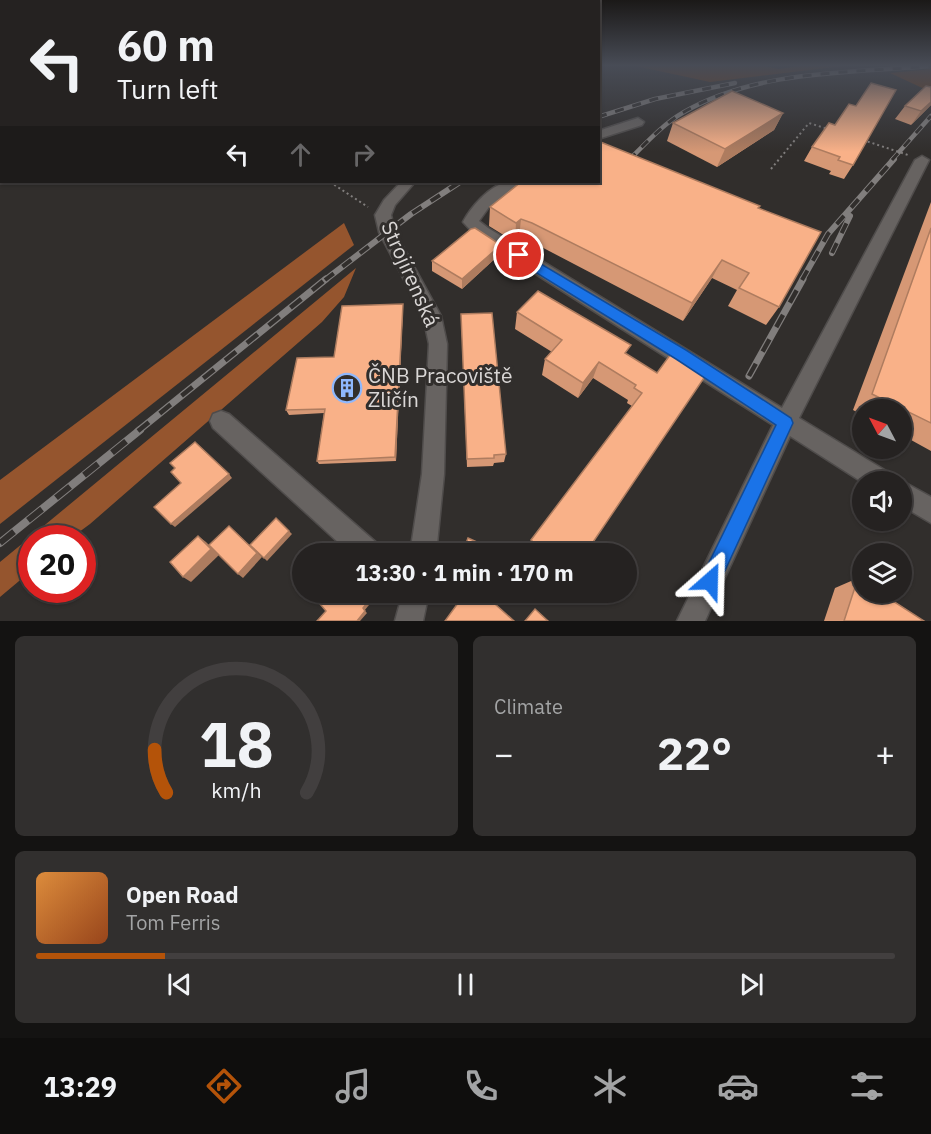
<!DOCTYPE html>
<meta charset="utf-8">
<style>
body{margin:0;font-family:"IBM Plex Sans",sans-serif;background:#312f2e;color:#f1f3f6;height:100vh;display:flex;flex-direction:column;font-size:22px;white-space:nowrap}
*{box-sizing:border-box;margin:0}
p{font-size:20px;color:#a3a4a5}
.icon{flex:none;width:33px;height:33px;fill:none;stroke:currentColor;stroke-width:2;stroke-linecap:round;stroke-linejoin:round}
.map{position:relative;height:621px;overflow:hidden}
.side{display:flex;flex-direction:column;gap:15px;padding:15px;background:#141312;flex:1}
.side>*{flex:none}
.banner{position:absolute;left:0px;top:0px;width:600px;height:183px;box-shadow:0 2px 4px #0004,0 0 0 2px #423f3f;background:#252221;color:#f1f3f6;overflow:hidden}
.needle{width:39px;rotate:311deg}
.buttons{position:absolute;left:852px;top:399px;display:grid;gap:12px}
.buttons a{display:grid;place-items:center;width:60px;height:60px;border-radius:50%;background:#252221;box-shadow:0 2px 4px #0004,0 0 0 2px #423f3f;font-size:30px}
.speed{position:absolute;left:18px;top:525px;display:flex;gap:12px;font-size:30px;font-weight:700;text-align:center}
.speed>*{display:grid;place-content:center;width:78px;height:78px;border-radius:50%;background:#252221;box-shadow:0 2px 4px #0004,0 0 0 2px #423f3f;line-height:1}
.speed .limit{border:9px solid #d22;background:#fff;color:#111}
.pin{position:absolute;display:grid;place-items:center;width:51px;height:51px;color:#fff;margin:-26px;border:3px solid #fff;border-radius:50%;box-shadow:0 2px 6px #0007}
.me{position:absolute;width:66px;margin:-33px;rotate:25deg;stroke-linejoin:round;filter:drop-shadow(0 0 4px #0008)}
.turn{display:flex;align-items:center;gap:21px;height:126px;padding:0 18px;font-size:27px}
.turn .icon{width:78px;height:78px;stroke-width:2.5}
.turn b{display:block;font-size:42px;line-height:51px}
.lanes{display:flex;align-items:center;height:57px;padding:0 18px;background:#0003;justify-content:center;gap:30px;direction:ltr}
.lanes .off{opacity:.35}
.big{font-size:45px;font-weight:700;line-height:1.1}
.side .card{flex:1;display:flex;flex-direction:column;justify-content:center;gap:9px;min-width:0;padding:0 21px;border-radius:9px;background:#312f2e}
.side .dial{align-items:center;gap:0}
.dial svg{height:156px;overflow:visible;fill:none;stroke:#423f3f;stroke-width:7;stroke-linecap:round;text-anchor:middle}
.dial text{fill:#f1f3f6;stroke:none}
.song{display:flex;align-items:center;gap:18px}
.cover{width:72px;height:72px;border-radius:9px;background:linear-gradient(135deg,hsl(30 70% 55%),hsl(20 70% 35%))}
.played{height:6px;border-radius:3px;background:linear-gradient(90deg,#b45309 15%,#423f3f 15%)}
.keys{display:flex;justify-content:space-around;direction:ltr}
.heat{display:flex;justify-content:space-between;align-items:center;font-size:33px;direction:ltr}
.side .tiles{flex:1;display:grid;gap:15px;grid-template-columns:1fr 1fr}
.card:last-child{grid-column:span 2}
.trip{position:absolute;left:292px;top:543px;width:345px;height:60px;border-radius:30px;background:#252221;box-shadow:0 2px 4px #0004,0 0 0 2px #423f3f;font-weight:700;line-height:60px;text-align:center}
.tabs{display:flex;height:96px;justify-content:space-around;align-items:center;background:#0f0e0d;color:#a3a4a5}
.tabs .icon{width:42px;height:42px}
.tabs .on{color:#b45309}
.tabs b{font-size:27px;color:#f1f3f6}
.map>svg:first-child{display:block}
.green{fill:#703914}
.forest{fill:#95552e}
.lines{fill:none;stroke-linecap:round;stroke-linejoin:round}
.minor-casing{stroke:#4f4c4b;stroke-width:3}
.path{stroke:#817e7d;stroke-width:2;stroke-dasharray:2 3;stroke-linecap:butt}
.minor{fill:#676361;fill-rule:evenodd}
.rail-far3-casing{stroke:#817e7d;stroke-width:4.5}
.rail-far2-casing{stroke:#817e7d;stroke-width:6}
.rail-far1-casing{stroke:#817e7d;stroke-width:7}
.rail-casing{stroke:#817e7d;stroke-width:8}
.rail-far3{stroke:#312e2c;stroke-width:3;stroke-dasharray:9;stroke-linecap:butt}
.rail-far2{stroke:#312e2c;stroke-width:4;stroke-dasharray:11;stroke-linecap:butt}
.rail-far1{stroke:#312e2c;stroke-width:4.5;stroke-dasharray:14;stroke-linecap:butt}
.rail{stroke:#312e2c;stroke-width:6;stroke-dasharray:18;stroke-linecap:butt}
.wall{fill:#d69875}
.shaded-wall{fill:#ae7c5f}
.building{fill:#f9b188;stroke:#ae7c5f;stroke-width:1.5}
.route{fill:#1a73e8;stroke:#114b97;stroke-width:1.5}
.labels{text-anchor:middle;stroke-width:6;stroke-linejoin:round;paint-order:stroke}
.street-label{font-size:21px;fill:#dad7d6;stroke:#312e2c}
.poi-label{font-size:21px;fill:#dad7d6;stroke:#312e2c;text-anchor:start}
</style>
<div class="map">
<svg width="931" height="621" viewBox="0 0 931 621">
<rect width="100%" height="100%" fill="#312e2c"/>
<g class="green">
<path d="M631 65H760L779 69 806 65H851L710 82Z"/>
<path d="M931 69V92L890 73Z"/>
</g>
<g class="forest">
<path d="M344 223 354 245 0 524V480Z"/>
<path d="M356 268 344 297 322 322 90 524 71 538H32L31 571 0 597V562Z"/>
</g>
<g class="lines">
<g class="minor-casing">
<g id="minor">
<path d="M638 118 644 122 642 125 598 139V131Z"/>
<path d="M922 156 929 160 799 418 891 474 894 482H862L790 436 705 621H677L773 425 476 236 463 222C471 207 489 186 507 182 511 180 517 182 522 182L489 207 479 221 488 228 782 408 915 160Z"/>
<path d="M401 182H415L395 205 391 215 395 232 441 316 447 344 444 474 436 554H410L422 474 429 344 423 316 379 232 375 215 384 200Z"/>
<path d="M221 411 229 414 379 545 382 554H351L213 428 210 421 213 414Z"/>
<path d="M902 481 931 497V523L902 506Z"/>
<path d="M403 592H429L423 621H395Z"/>
</g>
</g>
<g class="path">
<path d="M769 65H789"/>
<path d="M863 140 908 155"/>
<path d="M771 169 809 123 828 129"/>
<path d="M330 182 368 207"/>
</g>
<use href="#minor" class="minor"/>
<g class="rail-far3-casing">
<g id="rail-far3">
<path d="M598 117 655 99 735 83"/>
<path d="M629 160C646 143 663 124 684 112 757 70 849 73 931 66"/>
<path d="M892 160 931 116"/>
</g>
</g>
<g class="rail-far2-casing">
<g id="rail-far2">
<path d="M622 167 630 159"/>
<path d="M832 253 850 216"/>
<path d="M325 280 411 214 460 182"/>
<path d="M802 280 828 234 894 159"/>
</g>
</g>
<g class="rail-far1-casing">
<g id="rail-far1">
<path d="M749 376 803 279"/>
<path d="M138 431 326 279"/>
</g>
</g>
<g class="rail-casing">
<path id="rail" d="M0 543 140 430"/>
</g>
<use href="#rail-far3" class="rail-far3"/>
<use href="#rail-far2" class="rail-far2"/>
<use href="#rail-far1" class="rail-far1"/>
<use href="#rail" class="rail"/>
</g>
<g class="wall">
<path d="M931 87V105L911 125 895 119 905 106Z"/>
<path d="M783 113 774 130 717 167 667 141 673 123Z"/>
<path d="M829 123 853 165 844 179 829 174 831 171 804 161 812 147Z"/>
<path d="M931 202V451L902 435V410H862V415L853 410Z"/>
<path d="M490 207 759 208 779 307 766 325 728 306 737 290 712 278 683 321 530 241 519 238 515 242 489 226Z"/>
<path d="M501 245 500 254 462 289 432 271V261Z"/>
<path d="M403 304V308L396 461 319 464 317 461 324 413 289 415 286 410 334 357Z"/>
<path d="M517 312 627 355 657 373 585 554H531L528 550 531 540 632 406 627 403 628 400 593 378 578 398 542 375 545 359 552 352 515 329Z"/>
<path d="M461 314 506 454 504 462 494 463 493 466 467 467Z"/>
<path d="M858 578 924 621H824L835 588Z"/>
</g>
<g class="shaded-wall">
<path d="M931 102V105L911 125 921 111Z"/>
<path d="M783 113 774 130 717 167 725 149Z"/>
<path d="M521 219 519 238 515 242 516 223Z"/>
<path d="M501 245 500 254 462 289V279Z"/>
<path d="M722 260 712 278 683 321 692 303Z"/>
<path d="M403 304V308L396 461 395 457Z"/>
<path d="M599 362 593 378 578 398 583 383Z"/>
<path d="M229 474 232 478 175 527 171 524Z"/>
<path d="M229 526 262 557 243 578 238 574Z"/>
<path d="M289 531 292 534 267 561 264 558Z"/>
<path d="M198 536 206 542 219 555 191 582 183 577Z"/>
<path d="M363 592 367 593 362 598 360 596Z"/>
<path d="M367 603 369 605 364 611 363 608Z"/>
<path d="M365 611 367 613 360 621H357Z"/>
</g>
<g class="building">
<path d="M871 83 896 90 853 165 838 160 840 157 812 147 829 123 835 125 849 104 856 106Z"/>
<path d="M926 86 931 87V102L921 111 905 106Z"/>
<path d="M732 91 783 113 725 149 673 123Z"/>
<path d="M598 141 760 206 758 208 821 232 779 307 739 288 749 273 722 260 692 303 532 223 521 219 516 223 490 207 521 182H598Z"/>
<path d="M475 228 501 245 462 279 432 261 471 229Z"/>
<path d="M931 228V423L872 394Z"/>
<path d="M538 291 631 345 625 353 657 373 673 351 708 372 585 554H547L531 540 642 393 634 388 636 385 599 362 583 383 545 359 562 340 517 312Z"/>
<path d="M403 304 395 457 317 461 325 409 286 410 297 358 334 357 342 306Z"/>
<path d="M492 313 506 454 494 455V458L467 459 461 314Z"/>
<path d="M195 442 229 474 171 524 154 507 181 483 171 472 175 468 170 463Z"/>
<path d="M276 518 289 531 264 558 250 545Z"/>
<path d="M229 526 257 553 238 574 209 545Z"/>
<path d="M198 536 211 549 183 577 170 562Z"/>
<path d="M468 538 501 553 500 554H462Z"/>
<path d="M858 578 862 582V592H879L924 621H844Z"/>
<path d="M310 592H363L360 596 367 603 363 608 365 611 357 621H317L326 611Z"/>
<path d="M466 592H486L485 595 514 621H445Z"/>
<path d="M535 609 548 621H525Z"/>
</g>
<linearGradient id="sky" x2="0" y2="1"><stop stop-color="#1b1918"/><stop offset="0.43" stop-color="#484c56"/><stop offset="1" stop-color="#484c56" stop-opacity="0"/></linearGradient>
<rect width="931" height="152" fill="url(#sky)"/>
<path class="route" d="M519 251 686 350 791 418 793 423 717 588 710 591 703 588 700 581 776 425 676 359 514 259 512 255Z"/>
<defs>
<g id="building-ring" transform="scale(1.5)"><circle r="9.5" fill="#312e2c" stroke="#8fb8fd" stroke-width="1.5"/><path d="M-4-6H4V6H1V3H-1V6H-4ZM-2.5-4.3h1.7v1.8h-1.7ZM.8-4.3h1.7v1.8H.8ZM-2.5-1h1.7V.8h-1.7ZM.8-1h1.7V.8H.8Z" fill="#8fb8fd"/></g>
</defs>
<g fill-rule="evenodd">
<use href="#building-ring" x="347" y="388"/>
</g>
<g class="labels">
<g class="street-label">
<text transform="translate(410 274) rotate(66)" y="7">Strojírenská</text>
</g>
<g class="poi-label">
<text x="368" y="383">ČNB Pracoviště<tspan x="368" dy="24">Zličín</tspan></text>
</g>
</g>
</svg>
<div class="buttons">
<a><svg class="needle" viewBox="-14 -14 28 28"><path d="M0-13l5 13h-10z" fill="#e53935"/><path d="M0 13l5-13h-10z" fill="#a3a4a5"/></svg></a>
<a><svg class="icon" aria-label="sound" viewBox="0 0 24 24"><path d="M4 9h4l5-4v14l-5-4H4zM17 9q2 3 0 6"/></svg></a>
<a><svg class="icon" aria-label="layers" viewBox="0 0 24 24"><path d="M12 4l9 5-9 5-9-5zM3 14l9 5 9-5"/></svg></a>
</div>
<div class="speed"><div class="limit">20</div></div>
<div class="pin" style="left:519px;top:255px;background:#d93025"><svg class="icon" aria-label="arrive" viewBox="0 0 24 24"><path d="M6 21V4h12l-3 4 3 4H6"/></svg></div>
<svg class="me" style="left:710px;top:581px" viewBox="-20 -20 40 40"><path d="M0-17L14 15 0 8-14 15z" fill="#1a73e8" stroke="#fff" stroke-width="4"/></svg>
<div class="trip">13:30 · 1 min · 170 m</div>
<div class="banner">
<div class="turn"><svg class="icon" aria-label="left" viewBox="0 0 24 24"><path d="M17 20v-9H6M10 6l-5 5 5 5"/></svg><div><b>60 m</b>Turn left</div></div>
<div class="lanes"><svg class="icon" aria-label="left" viewBox="0 0 24 24"><path d="M17 20v-9H6M10 6l-5 5 5 5"/></svg><svg class="icon off" aria-label="ahead" viewBox="0 0 24 24"><path d="M12 20V5M6 11l6-6 6 6"/></svg><svg class="icon off" aria-label="right" viewBox="0 0 24 24"><path d="M7 20v-9h11M14 6l5 5-5 5"/></svg></div>
</div>
</div>
<section class="side">
<div class="tiles">
<div class="card dial"><svg viewBox="0 0 100 80">
<path d="M14 69A42 42 0 1 1 86 69"/>
<path d="M14 69A42 42 0 0 1 8 47" stroke="#b45309"/>
<text x="50" y="56" font-size="32" font-weight="700">18</text>
<text x="50" y="72" font-size="11">km/h</text>
</svg></div>
<div class="card"><p>Climate</p>
<div class="heat"><a>−</a><b class="big">22°</b><a>+</a></div>
</div>
<div class="card">
<div class="song"><i class="cover"></i><div><b>Open Road</b><p>Tom Ferris</p></div></div>
<div class="played"></div>
<div class="keys"><svg class="icon" aria-label="previous" viewBox="0 0 24 24"><path d="M18 5L8 12l10 7zM5 5v14"/></svg><svg class="icon" aria-label="pause" viewBox="0 0 24 24"><path d="M8 5v14M16 5v14"/></svg><svg class="icon" aria-label="next" viewBox="0 0 24 24"><path d="M6 5l10 7-10 7zM19 5v14"/></svg></div>
</div>
</div>
</section>
<nav class="tabs">
<b>13:29</b>
<svg class="icon on" aria-label="directions" viewBox="0 0 24 24"><path d="M12 3l9 9-9 9-9-9zM9 14v-3h6M13 9l2 2-2 2"/></svg>
<svg class="icon" aria-label="music" viewBox="0 0 24 24"><path d="M9 18V5l10-2v13"/><circle cx="6" cy="18" r="3"/><circle cx="16" cy="16" r="3"/></svg>
<svg class="icon" aria-label="phone" viewBox="0 0 24 24"><path d="M5 4h4l2 5-3 2q2 4 5 5l2-3 5 2v4C11 20 4 13 5 4z"/></svg>
<svg class="icon" aria-label="climate" viewBox="0 0 24 24"><path d="M12 3v18M4 7l16 10M4 17L20 7"/></svg>
<svg class="icon" aria-label="car" viewBox="0 0 24 24"><path d="M5 17H2v-5l4-1 3-4h7l3 4 3 1v5h-3M9 17h6M6 11h13"/><circle cx="7" cy="17" r="2"/><circle cx="17" cy="17" r="2"/></svg>
<svg class="icon" aria-label="filters" viewBox="0 0 24 24"><path d="M4 7h16M4 17h16"/><circle cx="9" cy="7" r="2"/><circle cx="15" cy="17" r="2"/></svg>
</nav>
